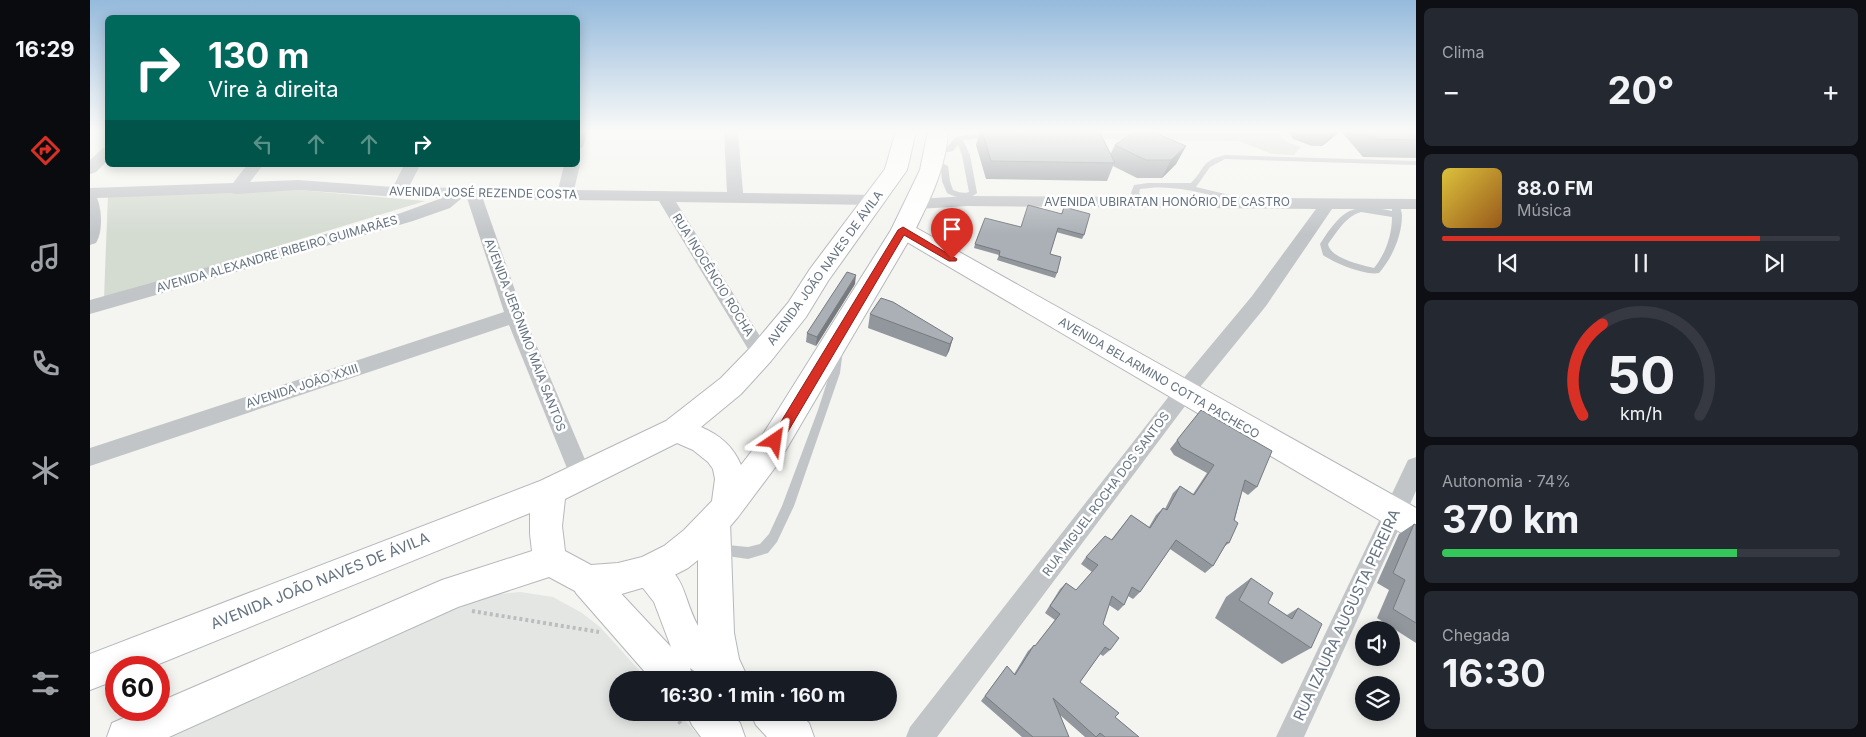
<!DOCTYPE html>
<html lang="pt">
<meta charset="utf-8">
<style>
body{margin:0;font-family:Inter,sans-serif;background:#242831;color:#f1f3f6;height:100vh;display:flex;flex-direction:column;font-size:19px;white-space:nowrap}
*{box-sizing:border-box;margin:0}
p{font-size:16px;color:#9ea1a6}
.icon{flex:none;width:28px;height:28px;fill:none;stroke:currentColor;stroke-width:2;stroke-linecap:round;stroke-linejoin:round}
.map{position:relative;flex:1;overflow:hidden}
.drawer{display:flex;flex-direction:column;gap:8px;padding:8px;background:#0d0f14;width:450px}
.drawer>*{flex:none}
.top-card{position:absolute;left:15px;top:15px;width:475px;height:152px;border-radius:8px;box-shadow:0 2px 12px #0003;background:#00695c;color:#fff;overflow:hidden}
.fabs{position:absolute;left:1265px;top:621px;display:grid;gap:10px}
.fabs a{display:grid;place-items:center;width:45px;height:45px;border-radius:50%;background:#171b24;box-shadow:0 2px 12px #0003;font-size:25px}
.speed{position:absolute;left:15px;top:656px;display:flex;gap:10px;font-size:25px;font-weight:700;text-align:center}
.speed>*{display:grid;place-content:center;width:65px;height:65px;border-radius:50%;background:#171b24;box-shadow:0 2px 12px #0003;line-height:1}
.speed .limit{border:8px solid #d22;background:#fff;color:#111}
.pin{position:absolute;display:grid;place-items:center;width:42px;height:42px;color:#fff;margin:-51px -21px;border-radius:50% 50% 50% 0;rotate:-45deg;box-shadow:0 0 5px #0007}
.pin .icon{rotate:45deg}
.me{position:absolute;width:55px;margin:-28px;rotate:32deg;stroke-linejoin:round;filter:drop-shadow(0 0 4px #0008)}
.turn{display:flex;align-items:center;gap:18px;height:105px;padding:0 20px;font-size:22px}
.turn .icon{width:65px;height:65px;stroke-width:2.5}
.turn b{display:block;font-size:35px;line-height:42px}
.lanes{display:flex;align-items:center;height:48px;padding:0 20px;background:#0003;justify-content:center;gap:25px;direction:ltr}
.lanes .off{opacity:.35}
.big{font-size:38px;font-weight:700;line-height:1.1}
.drawer .card{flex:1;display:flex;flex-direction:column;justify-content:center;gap:8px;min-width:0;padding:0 18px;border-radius:8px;background:#242831}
.drawer .dial{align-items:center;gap:0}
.dial svg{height:130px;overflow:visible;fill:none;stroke:#363941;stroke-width:7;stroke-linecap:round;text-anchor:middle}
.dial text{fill:#f1f3f6;stroke:none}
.song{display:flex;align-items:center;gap:15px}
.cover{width:60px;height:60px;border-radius:8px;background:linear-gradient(135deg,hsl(50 70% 55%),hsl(30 70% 35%))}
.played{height:5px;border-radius:2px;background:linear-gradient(90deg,#d93025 80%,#363941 80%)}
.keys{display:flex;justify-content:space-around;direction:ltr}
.heat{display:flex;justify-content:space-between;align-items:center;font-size:28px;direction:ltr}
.charge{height:8px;border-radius:4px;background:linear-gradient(90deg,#34c759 74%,#363941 0)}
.trip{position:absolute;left:519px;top:671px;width:288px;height:50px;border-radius:25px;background:#171b24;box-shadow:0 2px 12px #0003;font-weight:700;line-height:50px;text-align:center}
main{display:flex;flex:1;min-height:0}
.dock{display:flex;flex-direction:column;width:90px;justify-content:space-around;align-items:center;background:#090b0e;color:#9ea1a6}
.dock .icon{width:35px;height:35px}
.dock .current{color:#d93025}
.dock b{font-size:22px;color:#f1f3f6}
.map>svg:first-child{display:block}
.built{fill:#e4e6e4}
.green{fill:#d4dbd1}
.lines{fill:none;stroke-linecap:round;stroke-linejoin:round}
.secondary-casing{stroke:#b4b8bc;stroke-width:2}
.primary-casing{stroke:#b5b8bc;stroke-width:2}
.path{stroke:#bbbdbf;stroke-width:4;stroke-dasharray:3 3;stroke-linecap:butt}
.lane{fill:#c2c5c8;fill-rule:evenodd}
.street{fill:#c2c5c8;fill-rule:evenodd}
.secondary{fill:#fff;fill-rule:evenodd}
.primary{fill:#fff;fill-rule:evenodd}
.wall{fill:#92979d}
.shaded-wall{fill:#777b7f}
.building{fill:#aab0b6;stroke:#777b7f}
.route{fill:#d93025;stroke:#8d1f18}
.labels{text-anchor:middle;stroke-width:5;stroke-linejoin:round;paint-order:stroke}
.street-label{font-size:12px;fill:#647281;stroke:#fff}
.near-street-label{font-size:15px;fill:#647281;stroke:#fff}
</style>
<main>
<nav class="dock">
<b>16:29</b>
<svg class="icon current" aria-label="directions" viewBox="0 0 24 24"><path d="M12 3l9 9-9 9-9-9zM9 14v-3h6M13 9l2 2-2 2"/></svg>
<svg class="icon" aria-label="music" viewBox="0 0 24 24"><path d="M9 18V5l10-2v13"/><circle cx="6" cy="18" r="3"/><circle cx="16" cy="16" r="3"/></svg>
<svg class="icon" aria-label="phone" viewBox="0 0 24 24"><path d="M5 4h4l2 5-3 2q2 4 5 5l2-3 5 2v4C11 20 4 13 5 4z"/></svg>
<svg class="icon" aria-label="climate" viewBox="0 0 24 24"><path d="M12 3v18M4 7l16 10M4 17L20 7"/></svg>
<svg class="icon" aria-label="car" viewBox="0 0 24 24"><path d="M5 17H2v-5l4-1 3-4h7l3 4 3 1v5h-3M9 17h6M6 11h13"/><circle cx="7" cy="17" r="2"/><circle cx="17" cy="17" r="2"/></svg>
<svg class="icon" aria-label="filters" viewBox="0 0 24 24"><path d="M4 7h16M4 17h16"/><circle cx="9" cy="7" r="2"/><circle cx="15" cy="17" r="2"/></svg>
</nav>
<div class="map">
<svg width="1326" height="737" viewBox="0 0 1326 737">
<rect width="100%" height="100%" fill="#f4f4f0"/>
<path class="built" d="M430 592 463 597 492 613 510 627 558 680H528V712L588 713 610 737H63L392 596Z"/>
<g class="green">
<path d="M919 131H1188L1195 141 1211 147 1204 155 1182 154 1149 141 921 138Z"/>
<path d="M208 190 335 201 14 299 18 194Z"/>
</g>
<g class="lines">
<g class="secondary-casing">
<g id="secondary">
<path d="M813 222 821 225 1326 508V540L1315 535 805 235 801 230 805 225Z"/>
<path d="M624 507 635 512 640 522 644 633 649 659 656 674 654 680H617L600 668 604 680H562L486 593 481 582 486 571 498 566 510 571 581 647 564 602 553 588 545 583 540 572 545 561 557 556C598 572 590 592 608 626V522L613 512Z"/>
<path d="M596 712H640L650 723 655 737H611L602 725Z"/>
<path d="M660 712H707L719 723 724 737H677L666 725Z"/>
</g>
</g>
<g class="primary-casing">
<path id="primary" d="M806 131H826L817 170 738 281 716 317 681 361 651 394 611 427C630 435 643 446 651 465L665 447 801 230 830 170 838 131H858C856 167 841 198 825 230L687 465 648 517 618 552 598 568 569 583 528 595 498 598 459 577 368 607 79 737H17L22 723 52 710H69V702L352 580 442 551 440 534V513L59 668H26V680L0 690V654L450 481 576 421 631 378 661 347 698 303 720 269 795 169ZM587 443 603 450 618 462 623 469 625 479 622 501 594 530 574 546 552 557 528 563 501 565 475 551 472 526 475 499Z"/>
</g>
<g class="path">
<path d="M382 611 509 632"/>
<path d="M581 712 592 725"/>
</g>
<g class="lane">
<path d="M892 134H895V138L873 140 880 155 887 193C878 201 867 198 857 193L852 181 851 169 840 161 844 159 858 166 860 181 863 190C868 192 873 194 879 192L872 155 868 145 863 151 846 154 842 152 857 147 866 137 875 135Z"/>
<path d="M1135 155 1326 161V165L1135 159 1120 167 1106 187 1156 199V203L1153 204C1120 195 1085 183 1050 189L1049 193 1057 203 1053 206 1050 205 1041 193 1044 185 1058 183H1101C1116 168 1110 161 1135 155Z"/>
<path d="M1306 201 1310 204C1310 207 1312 213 1312 215 1312 236 1302 258 1289 273 1276 276 1244 263 1233 255L1230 244C1253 209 1261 203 1302 211V204ZM1271 212 1302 217C1302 235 1296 253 1284 268 1271 265 1240 258 1238 244 1247 232 1256 216 1271 212Z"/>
<path d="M748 346 753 350 750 373 704 506 687 542 678 553 658 559 623 554 621 550 623 546 627 544 658 547 670 544 679 534 692 506 728 410 740 373 743 350Z"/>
</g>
<g class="street">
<path d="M488 131H498L493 147 488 149Z"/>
<path d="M634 131H648L653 193 786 195 792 196 794 200 792 204 786 205 586 202 681 354 678 359 671 362 664 359 569 201 393 199 434 316 502 476 499 483 491 486 483 483 419 325 0 466V448L414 312 377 198H372L360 208 323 221 0 314V300L311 213 352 198 308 197 208 190 146 194 140 193 7 198C12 209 13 232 6 243L0 245V188L143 183 157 165H173L160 182 208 180 303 187 314 165H330L319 187 468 190 474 165H488V162L490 165 484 190 637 192Z"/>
<path d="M18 147V160L6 172 0 174V160L13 148Z"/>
<path d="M878 196 1326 199V209H1242L1176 306 1101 398 847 737H816L820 727 1087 386 1162 296 1226 209 878 206 827 209 821 208 819 204 821 200 827 199Z"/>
<path d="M1326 457V491L1214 737H1186L1318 460Z"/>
</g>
<use href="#secondary" class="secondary"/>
<use href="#primary" class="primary"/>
</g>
<g class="wall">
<path d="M890 131H1009L1020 155 1025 145 1096 146 1086 164 1072 178H1047L1023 166 1017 181 896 179 886 145Z"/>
<path d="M1198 131H1249L1247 134 1232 146H1222L1203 139Z"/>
<path d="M1251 131H1326V158L1273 157Z"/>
<path d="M974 207 994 235 992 239 966 232 960 254 967 273 965 278 907 260 909 255 884 248 885 244 971 214Z"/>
<path d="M765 284 726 346 716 342 717 333Z"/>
<path d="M780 314 863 338 859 351 856 357 778 328Z"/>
<path d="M1111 410 1167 487 1158 495 1152 491 1139 543 1135 546 1123 566 1115 573 1080 549 1050 592 1043 599 1038 596 1034 605 1028 611 1019 605 1013 624 1020 650 1013 656 1010 654 990 682 1025 717 1049 737H995L970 715 979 737H932L891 701 917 666 924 674 938 651 944 645 945 646 965 620 955 613 970 589 976 583 986 590 1002 572 991 564 996 557 1021 540 1041 515 1059 527 1066 515 1073 508 1075 509 1083 493 1090 486 1103 494 1117 473 1084 455 1080 449Z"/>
<path d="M1324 524 1326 525V643L1287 618 1299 590 1287 583 1309 534Z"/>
<path d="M1161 578 1178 603 1197 615 1208 608 1221 648 1192 664 1125 618 1136 597Z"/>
</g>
<g class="shaded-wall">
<path d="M1243 131H1249L1247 134 1232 146Z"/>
<path d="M1096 146 1086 164 1072 178 1081 160Z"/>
<path d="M766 275 765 284 726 346 727 337Z"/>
<path d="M863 338 859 351 856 357 860 344Z"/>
</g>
<g class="building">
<path d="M892 131H1009L1025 163 901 161Z"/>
<path d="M1279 131H1326V140L1286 139Z"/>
<path d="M1044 132H1063L1096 146 1081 160H1056L1025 145Z"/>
<path d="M938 205 972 214 974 207 1000 214 994 235 968 228 960 254 971 257 967 273 909 256 910 251 885 244 895 218 931 227Z"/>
<path d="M757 272 766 275 727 337 717 333Z"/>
<path d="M791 298 803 302 863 338 860 344 780 314Z"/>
<path d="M1111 410 1182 451 1167 487 1155 480 1144 520 1148 523 1139 543 1137 542 1123 566 1086 540 1050 592 1042 587 1034 605 1022 596 1013 624 1029 638 1020 650 1015 647 990 682 1029 713 1025 717 1049 737H1015L1010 733 1006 737 963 698 979 737H943L895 696 917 666 925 675 944 645 945 646 970 614 960 606 976 583 986 590 1008 565 996 557 1015 536 1022 540 1041 515 1060 528 1073 508 1077 510 1090 486 1104 495 1124 465 1091 447 1087 440Z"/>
<path d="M1324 524 1326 525V623L1303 609 1315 580 1303 573Z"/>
<path d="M1161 578 1183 593 1178 603 1202 619 1208 608 1232 624 1221 648 1149 600Z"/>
</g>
<linearGradient id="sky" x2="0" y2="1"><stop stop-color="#95badc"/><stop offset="0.56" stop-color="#fafaf8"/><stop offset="1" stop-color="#fafaf8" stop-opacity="0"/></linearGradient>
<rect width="1326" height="234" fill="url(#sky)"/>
<path class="route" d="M813 227 867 259 866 261H859L814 235 690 445 685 446 681 445 679 441 681 438 808 230Z"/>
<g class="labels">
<g class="street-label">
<text transform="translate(393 193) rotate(1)" y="4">AVENIDA JOSÉ REZENDE COSTA</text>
<text x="1077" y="206">AVENIDA UBIRATAN HONÓRIO DE CASTRO</text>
<text transform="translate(187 254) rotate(-16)" y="4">AVENIDA ALEXANDRE RIBEIRO GUIMARÃES</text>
<text transform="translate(735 268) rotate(-54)" y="4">AVENIDA JOÃO NAVES DE ÁVILA</text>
<text transform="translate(623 275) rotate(58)" y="4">RUA INOCÊNCIO ROCHA</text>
<text transform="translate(435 335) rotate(69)" y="4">AVENIDA JERÔNIMO MAIA SANTOS</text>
<text transform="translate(1069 378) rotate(30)" y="4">AVENIDA BELARMINO COTTA PACHECO</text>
<text transform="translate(212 386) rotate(-18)" y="4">AVENIDA JOÃO XXIII</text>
<text transform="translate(1016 494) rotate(-53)" y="4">RUA MIGUEL ROCHA DOS SANTOS</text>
</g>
<g class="near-street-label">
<text transform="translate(230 581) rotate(-22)" y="5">AVENIDA JOÃO NAVES DE ÁVILA</text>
<text transform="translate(1257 615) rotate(-65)" y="5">RUA IZAURA AUGUSTA PEREIRA</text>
</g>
</g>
</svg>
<div class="fabs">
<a><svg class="icon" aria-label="sound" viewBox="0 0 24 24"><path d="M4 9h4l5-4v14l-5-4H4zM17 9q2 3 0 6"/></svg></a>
<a><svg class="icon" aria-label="layers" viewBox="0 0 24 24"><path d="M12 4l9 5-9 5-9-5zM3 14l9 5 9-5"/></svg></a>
</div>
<div class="speed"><div class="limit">60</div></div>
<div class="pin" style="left:862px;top:259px;background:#d93025"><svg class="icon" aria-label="arrive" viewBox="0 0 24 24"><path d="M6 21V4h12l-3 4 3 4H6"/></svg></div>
<svg class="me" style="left:685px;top:441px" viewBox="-20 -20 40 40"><path d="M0-17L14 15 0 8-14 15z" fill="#d93025" stroke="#fff" stroke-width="4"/></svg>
<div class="trip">16:30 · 1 min · 160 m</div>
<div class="top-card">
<div class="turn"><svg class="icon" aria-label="right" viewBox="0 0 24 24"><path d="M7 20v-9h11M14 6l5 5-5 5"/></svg><div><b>130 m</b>Vire à direita</div></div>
<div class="lanes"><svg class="icon off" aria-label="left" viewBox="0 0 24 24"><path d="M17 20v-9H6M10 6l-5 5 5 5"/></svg><svg class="icon off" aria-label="ahead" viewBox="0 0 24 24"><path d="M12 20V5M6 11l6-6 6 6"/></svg><svg class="icon off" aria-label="ahead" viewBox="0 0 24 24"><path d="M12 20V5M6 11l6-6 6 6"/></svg><svg class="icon" aria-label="right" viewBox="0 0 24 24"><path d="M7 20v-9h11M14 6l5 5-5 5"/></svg></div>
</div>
</div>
<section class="drawer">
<div class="card"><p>Clima</p>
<div class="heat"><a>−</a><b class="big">20°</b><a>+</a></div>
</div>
<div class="card">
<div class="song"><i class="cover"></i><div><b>88.0 FM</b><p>Música</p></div></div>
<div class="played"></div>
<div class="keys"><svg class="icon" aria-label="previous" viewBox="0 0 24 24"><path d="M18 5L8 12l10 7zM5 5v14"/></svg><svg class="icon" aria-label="pause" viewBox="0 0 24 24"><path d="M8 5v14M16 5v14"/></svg><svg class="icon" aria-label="next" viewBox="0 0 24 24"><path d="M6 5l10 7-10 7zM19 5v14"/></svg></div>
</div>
<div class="card dial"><svg viewBox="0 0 100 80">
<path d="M14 69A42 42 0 1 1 86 69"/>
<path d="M14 69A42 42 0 0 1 26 13" stroke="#d93025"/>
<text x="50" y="56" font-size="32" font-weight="700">50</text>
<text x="50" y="72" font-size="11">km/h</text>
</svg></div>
<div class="card"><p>Autonomia · 74%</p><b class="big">370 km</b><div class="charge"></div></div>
<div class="card"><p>Chegada</p><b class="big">16:30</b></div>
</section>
</main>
